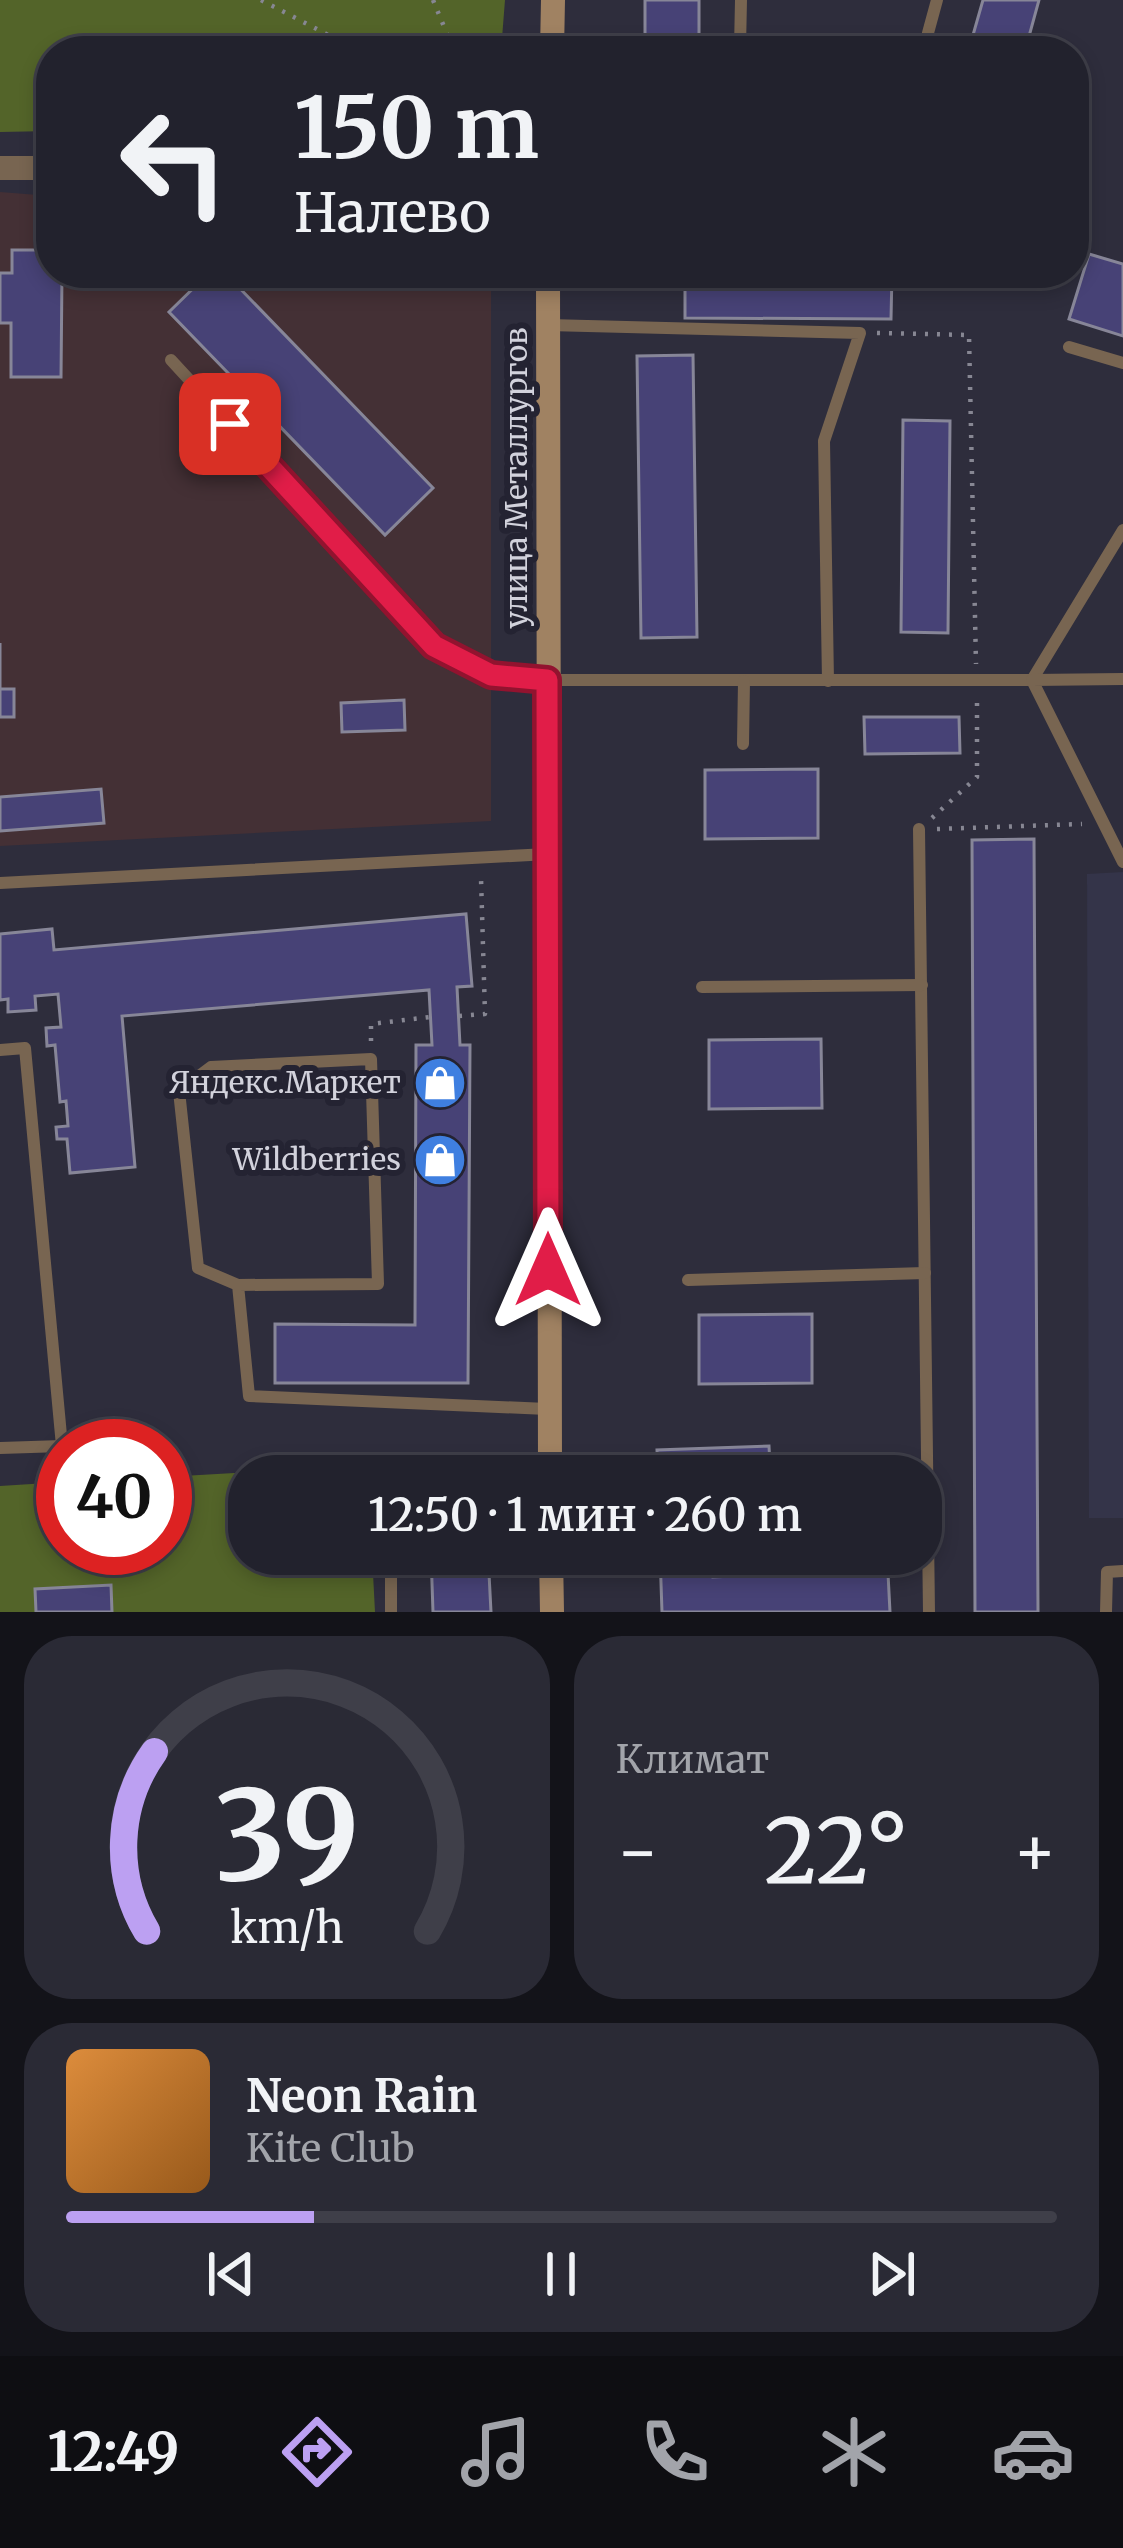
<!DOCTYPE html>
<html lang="ru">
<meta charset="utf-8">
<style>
body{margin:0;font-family:Merriweather,serif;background:#2a2a35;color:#f1f3f6;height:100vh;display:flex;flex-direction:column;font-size:45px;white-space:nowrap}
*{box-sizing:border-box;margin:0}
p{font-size:39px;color:#a2a4aa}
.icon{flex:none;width:66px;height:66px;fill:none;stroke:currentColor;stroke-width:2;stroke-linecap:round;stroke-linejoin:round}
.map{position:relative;height:1612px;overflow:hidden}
.drawer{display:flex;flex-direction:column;gap:24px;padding:24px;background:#131319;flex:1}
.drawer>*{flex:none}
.top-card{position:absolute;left:36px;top:36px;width:1053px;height:252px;border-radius:48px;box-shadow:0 6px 18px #0003,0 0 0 3px #3f3f49;background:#22222d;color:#f1f3f6;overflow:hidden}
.speed{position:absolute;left:36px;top:1419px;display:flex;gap:24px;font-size:60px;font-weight:700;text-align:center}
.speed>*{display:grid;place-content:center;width:156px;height:156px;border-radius:50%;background:#22222d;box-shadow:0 6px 18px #0003,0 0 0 3px #3f3f49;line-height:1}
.speed .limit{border:18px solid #d22;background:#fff;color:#111}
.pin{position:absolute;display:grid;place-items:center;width:102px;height:102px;color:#fff;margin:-51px;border-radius:24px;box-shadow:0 6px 18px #0006}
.me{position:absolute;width:132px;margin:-66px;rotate:0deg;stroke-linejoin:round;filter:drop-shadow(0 0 9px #0008)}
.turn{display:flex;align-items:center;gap:42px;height:252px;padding:0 60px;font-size:54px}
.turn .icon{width:156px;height:156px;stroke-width:2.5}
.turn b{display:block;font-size:84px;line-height:102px}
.big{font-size:90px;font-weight:600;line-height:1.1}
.drawer .tile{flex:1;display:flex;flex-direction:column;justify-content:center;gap:18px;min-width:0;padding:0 42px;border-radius:48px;background:#2a2a35}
.drawer .dial{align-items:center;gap:0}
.dial svg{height:312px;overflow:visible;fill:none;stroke:#3f3f49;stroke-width:7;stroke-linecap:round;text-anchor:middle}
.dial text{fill:#f1f3f6;stroke:none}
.song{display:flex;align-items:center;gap:36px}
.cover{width:144px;height:144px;border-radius:18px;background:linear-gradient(135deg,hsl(30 70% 55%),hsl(30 70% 35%))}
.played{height:12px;border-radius:6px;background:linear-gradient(90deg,#bca0f2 25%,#3f3f49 25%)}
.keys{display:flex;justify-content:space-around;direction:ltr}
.heat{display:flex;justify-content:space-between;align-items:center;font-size:66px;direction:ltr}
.drawer .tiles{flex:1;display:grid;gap:24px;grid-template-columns:1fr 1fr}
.tile:last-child{grid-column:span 2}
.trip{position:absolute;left:228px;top:1455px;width:714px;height:120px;border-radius:48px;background:#22222d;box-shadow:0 6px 18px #0003,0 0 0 3px #3f3f49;font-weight:600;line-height:120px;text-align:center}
.dock{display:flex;height:192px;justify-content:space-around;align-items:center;background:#0e0e12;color:#a2a4aa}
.dock .icon{width:84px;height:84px}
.dock .on{color:#bca0f2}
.dock b{font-size:54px;color:#f1f3f6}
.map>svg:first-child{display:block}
.built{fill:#343449}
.medical{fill:#443035}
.forest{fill:#536429}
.building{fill:#474276;stroke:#878698;stroke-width:3}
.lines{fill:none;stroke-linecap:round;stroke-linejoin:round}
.path{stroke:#878793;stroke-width:4.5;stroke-dasharray:3 9;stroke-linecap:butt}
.lane{stroke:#786551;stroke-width:12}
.street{stroke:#786551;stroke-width:24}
.secondary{stroke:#a08262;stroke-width:24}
.route-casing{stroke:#92132f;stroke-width:30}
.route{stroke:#e11d48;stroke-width:21}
.labels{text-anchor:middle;stroke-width:12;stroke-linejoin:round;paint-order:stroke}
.street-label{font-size:30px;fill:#d2d2dc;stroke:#242332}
.poi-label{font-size:30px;fill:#d2d2dc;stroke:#242332;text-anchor:end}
</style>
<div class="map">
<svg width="1123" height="1612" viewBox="0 0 1123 1612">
<rect width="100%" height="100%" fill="#2e2d3c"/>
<path class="built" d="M1123 872V1518H1089L1087 874Z"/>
<path class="medical" d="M0 192 51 196V273H491V821L0 846Z"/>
<g class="forest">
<path d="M0 0H505L501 51H51V131L0 132Z"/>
<path d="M488 1458V1476H249V1554H372L375 1612H0V1486L63 1482V1548H165V1477Z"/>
</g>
<g class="building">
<rect x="645" y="0" width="54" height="51"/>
<path d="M983 0H1039L1025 51 969 49Z"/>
<path d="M12 250H51V273H62L61 377H11V323H0V273H12Z"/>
<path d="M1089 254 1123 264V336L1069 319Z"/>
<path d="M209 273H225L433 488 385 535 169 312Z"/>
<path d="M685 273H892L891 319 685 318Z"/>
<path d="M693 355 697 637 641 638 637 356Z"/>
<path d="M903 420 950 421 948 633 901 632Z"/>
<path d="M0 643V689H14V717H0Z"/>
<path d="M404 700 405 730 342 732 341 703Z"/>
<path d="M864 717H959L960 753 865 754Z"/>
<path d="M818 769V838L705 839V770Z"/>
<path d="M101 789 104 823 0 831V797Z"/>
<path d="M1034 839 1038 1612H975L972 840Z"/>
<path d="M466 914 472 986 457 987 460 1045H470L468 1383H275V1324L415 1325 416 1045H432L429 990 122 1016 135 1167 70 1173 67 1139H57L56 1127 68 1126 66 1101 60 1102 55 1045 47 1046 46 1028 61 1027 58 994 35 996 36 1010 8 1012V999L0 1000V934L52 929 54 950Z"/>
<path d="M821 1039 822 1108 709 1109V1040Z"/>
<path d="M812 1314V1383L699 1384V1315Z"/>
<path d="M769 1446 770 1466 799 1465V1476H658L657 1450Z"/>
<path d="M852 1466 853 1476H803L802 1468Z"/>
<path d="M431 1554H488L491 1612H433Z"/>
<path d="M660 1554H712L713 1577 806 1573V1554H887L890 1612H662Z"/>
<path d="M111 1585 112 1612H36L35 1589Z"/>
</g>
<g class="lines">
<g class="path">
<path d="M261 0 359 51"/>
<path d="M433 0 454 51"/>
<path d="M877 333 969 335 976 664"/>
<path d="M932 818 977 777V699"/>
<path d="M937 829 1082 824"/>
<path d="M459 1016 485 1014 481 878"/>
<path d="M371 1041V1024L430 1017"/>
</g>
<g class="lane">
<path d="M928 33 937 0"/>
<path d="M740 48 741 0"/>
<path d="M548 325 860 333 824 441 828 681"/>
<path d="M1069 347 1123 363"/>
<path d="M171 360 434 646 491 675 547 680H1032L1123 530"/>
<path d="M1123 679 1032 680 1123 862"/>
<path d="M743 744 744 681"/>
<path d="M919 829 929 1612"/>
<path d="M0 883 548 854"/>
<path d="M702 987 922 985"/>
<path d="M0 1050 25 1048 62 1446 0 1448"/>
<path d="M688 1280 925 1273"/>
<path d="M238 1285 378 1284 371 1059 211 1067 179 1091 198 1268 238 1285 249 1396 547 1409"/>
<path d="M391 1612V1554"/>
<path d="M1106 1612 1107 1572 1123 1571"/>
</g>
<path class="street" d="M0 168H51"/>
<g class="secondary">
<path d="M552 51 553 0"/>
<path d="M548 273 550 1476"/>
<path d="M551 1554 552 1612"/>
</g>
</g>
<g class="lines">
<g class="route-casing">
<path id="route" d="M230 424 434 646 491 675 547 680 548 1270"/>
</g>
<use href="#route" class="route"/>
</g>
<defs>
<g id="shop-disc" transform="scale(2.7)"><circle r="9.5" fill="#3f7fe0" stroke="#242332"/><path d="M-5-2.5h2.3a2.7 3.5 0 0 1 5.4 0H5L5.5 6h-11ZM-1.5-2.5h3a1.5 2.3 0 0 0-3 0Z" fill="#fff"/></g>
</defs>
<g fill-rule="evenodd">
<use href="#shop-disc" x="440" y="1083"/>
<use href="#shop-disc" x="440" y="1160"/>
</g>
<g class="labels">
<g class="street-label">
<text transform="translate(517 478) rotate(-90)" y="10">улица Металлургов</text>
</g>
<g class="poi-label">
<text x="401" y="1093">Яндекс.Маркет</text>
<text x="401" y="1170">Wildberries</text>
</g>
</g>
</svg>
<div class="speed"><div class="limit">40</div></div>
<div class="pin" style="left:230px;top:424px;background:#d93025"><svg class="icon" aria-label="arrive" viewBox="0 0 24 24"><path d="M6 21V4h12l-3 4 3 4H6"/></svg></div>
<svg class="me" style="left:548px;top:1270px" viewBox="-20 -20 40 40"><path d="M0-17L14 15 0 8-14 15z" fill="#e11d48" stroke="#fff" stroke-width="4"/></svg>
<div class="trip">12:50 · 1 мин · 260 m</div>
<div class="top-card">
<div class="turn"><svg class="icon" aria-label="left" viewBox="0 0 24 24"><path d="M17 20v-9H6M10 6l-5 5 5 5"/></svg><div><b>150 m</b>Налево</div></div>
</div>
</div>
<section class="drawer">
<div class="tiles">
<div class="tile dial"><svg viewBox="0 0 100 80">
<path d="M14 69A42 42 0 1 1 86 69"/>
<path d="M14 69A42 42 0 0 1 16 23" stroke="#bca0f2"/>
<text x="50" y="56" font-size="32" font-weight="700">39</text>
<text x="50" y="72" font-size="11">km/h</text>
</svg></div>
<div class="tile"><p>Климат</p>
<div class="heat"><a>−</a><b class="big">22°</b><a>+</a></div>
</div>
<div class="tile">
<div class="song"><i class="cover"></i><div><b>Neon Rain</b><p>Kite Club</p></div></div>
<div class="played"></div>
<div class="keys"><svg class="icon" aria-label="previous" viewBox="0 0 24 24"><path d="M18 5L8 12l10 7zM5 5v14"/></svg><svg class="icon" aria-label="pause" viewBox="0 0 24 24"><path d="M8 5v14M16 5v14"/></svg><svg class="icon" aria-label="next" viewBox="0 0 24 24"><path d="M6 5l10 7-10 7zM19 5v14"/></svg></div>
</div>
</div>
</section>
<nav class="dock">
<b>12:49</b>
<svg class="icon on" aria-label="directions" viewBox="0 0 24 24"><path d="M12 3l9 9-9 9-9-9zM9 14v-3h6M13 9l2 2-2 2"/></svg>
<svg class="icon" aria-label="music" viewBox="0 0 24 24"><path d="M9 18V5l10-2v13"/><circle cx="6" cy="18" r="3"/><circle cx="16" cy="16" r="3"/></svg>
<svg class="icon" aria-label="phone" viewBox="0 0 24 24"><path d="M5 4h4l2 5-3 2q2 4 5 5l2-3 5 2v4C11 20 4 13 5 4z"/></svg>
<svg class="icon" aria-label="climate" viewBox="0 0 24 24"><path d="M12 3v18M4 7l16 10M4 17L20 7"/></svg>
<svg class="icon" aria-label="car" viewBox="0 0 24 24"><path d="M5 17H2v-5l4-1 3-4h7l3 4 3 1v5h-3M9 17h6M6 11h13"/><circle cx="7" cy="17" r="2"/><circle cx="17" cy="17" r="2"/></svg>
</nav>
